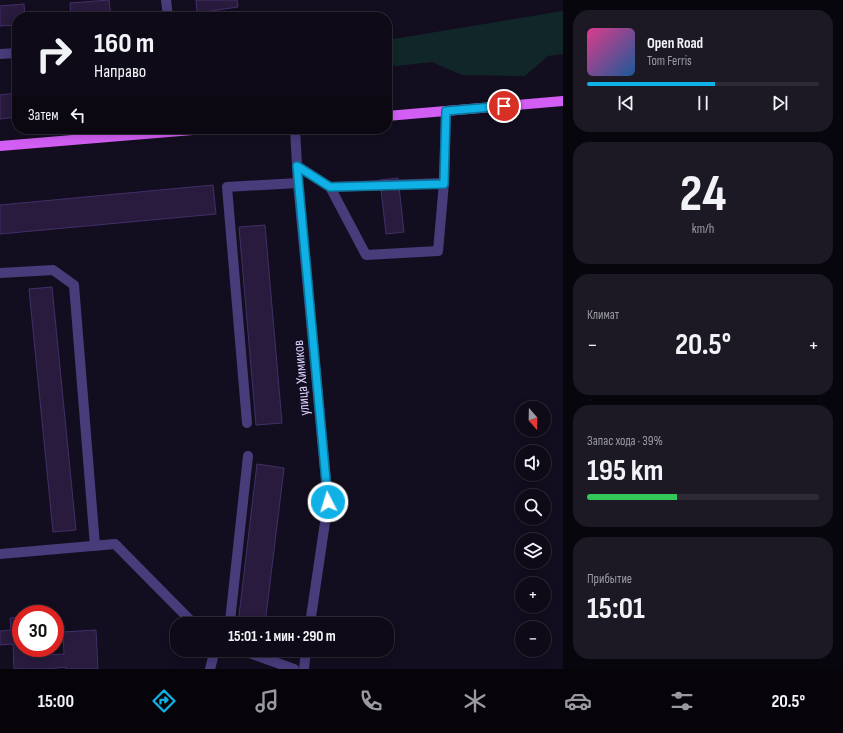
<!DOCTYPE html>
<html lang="ru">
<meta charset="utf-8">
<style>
body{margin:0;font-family:"Sofia Sans Condensed",sans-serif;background:#1c1824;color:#f1f3f6;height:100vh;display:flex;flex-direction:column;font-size:15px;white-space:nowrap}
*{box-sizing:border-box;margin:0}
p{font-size:13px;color:#9b9aa1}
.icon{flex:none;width:22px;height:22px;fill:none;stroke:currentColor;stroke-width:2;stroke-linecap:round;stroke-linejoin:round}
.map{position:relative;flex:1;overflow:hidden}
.sheet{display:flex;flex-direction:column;gap:10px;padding:10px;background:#08060d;width:280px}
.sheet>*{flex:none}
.guide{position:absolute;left:12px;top:12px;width:380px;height:122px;border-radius:16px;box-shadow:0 2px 10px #0003,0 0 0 1px #2e2b36;background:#0e0a17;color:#f1f3f6;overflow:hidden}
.needle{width:26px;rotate:160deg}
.buttons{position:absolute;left:515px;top:401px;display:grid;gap:8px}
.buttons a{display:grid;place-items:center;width:36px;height:36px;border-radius:50%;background:#0e0a17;box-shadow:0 2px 10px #0003,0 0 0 1px #2e2b36;font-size:20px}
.speed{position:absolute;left:12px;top:605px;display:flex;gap:8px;font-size:20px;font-weight:700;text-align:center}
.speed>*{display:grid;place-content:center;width:52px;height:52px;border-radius:50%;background:#0e0a17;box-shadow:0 2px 10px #0003,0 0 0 1px #2e2b36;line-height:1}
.speed .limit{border:6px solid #d22;background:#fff;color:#111}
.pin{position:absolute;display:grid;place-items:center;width:34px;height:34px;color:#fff;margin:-17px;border:2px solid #fff;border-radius:50%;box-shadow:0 1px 4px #0007}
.me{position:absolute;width:44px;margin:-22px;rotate:355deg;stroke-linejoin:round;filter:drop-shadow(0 0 3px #0008)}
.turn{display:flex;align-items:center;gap:14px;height:84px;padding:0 16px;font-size:18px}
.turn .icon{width:52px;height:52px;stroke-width:2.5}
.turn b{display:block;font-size:28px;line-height:34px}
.then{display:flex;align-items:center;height:38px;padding:0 16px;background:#0003;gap:8px;font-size:15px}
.big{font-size:30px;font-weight:700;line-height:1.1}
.sheet .widget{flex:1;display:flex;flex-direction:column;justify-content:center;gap:6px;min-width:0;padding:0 14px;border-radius:16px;background:#1c1824}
.sheet .dial{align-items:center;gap:0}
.dial b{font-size:52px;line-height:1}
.song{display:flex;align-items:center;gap:12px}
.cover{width:48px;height:48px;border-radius:6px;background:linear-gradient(135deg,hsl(330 70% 55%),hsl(210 70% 35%))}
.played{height:4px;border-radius:2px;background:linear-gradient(90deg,#10b1e7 55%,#2e2b36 55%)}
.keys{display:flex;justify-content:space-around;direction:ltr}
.heat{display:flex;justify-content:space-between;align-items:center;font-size:22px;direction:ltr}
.charge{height:6px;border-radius:3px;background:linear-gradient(90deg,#34c759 39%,#2e2b36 0)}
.trip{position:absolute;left:170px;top:617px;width:224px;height:40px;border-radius:16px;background:#0e0a17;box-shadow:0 2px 10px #0003,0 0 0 1px #2e2b36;font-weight:700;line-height:40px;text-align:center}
.menu{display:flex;height:64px;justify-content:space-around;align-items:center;background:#060409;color:#9b9aa1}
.menu .icon{width:28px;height:28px}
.menu .active{color:#10b1e7}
.menu b{font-size:18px;color:#f1f3f6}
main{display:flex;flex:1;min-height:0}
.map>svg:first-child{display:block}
.green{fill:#112628}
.building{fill:#281b3e;stroke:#432f69}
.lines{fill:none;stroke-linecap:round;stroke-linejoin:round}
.minor{stroke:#483c7b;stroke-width:10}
.major{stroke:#d25ef4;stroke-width:10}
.route-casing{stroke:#0a7396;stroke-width:10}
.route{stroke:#10b1e7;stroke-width:7}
.labels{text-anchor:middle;stroke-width:4;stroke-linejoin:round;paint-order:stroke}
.street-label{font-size:15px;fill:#dbcffc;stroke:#130e1f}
</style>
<main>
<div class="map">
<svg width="563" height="669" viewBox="0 0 563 669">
<rect width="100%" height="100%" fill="#130e1f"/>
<path class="green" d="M563 11V54L548 56 525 76 462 75 432 62 387 67V40Z"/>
<g class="building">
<path d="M109 0 111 17H71L70 3Z"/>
<path d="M196 0H237L238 7 197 13Z"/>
<path d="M24 4 25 17H17V25L0 26V6Z"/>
<path d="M16 93 17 117 0 119V95Z"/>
<path d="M398 178 404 232 386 234 380 180Z"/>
<path d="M213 185 216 214 0 234V205Z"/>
<path d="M265 225 282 423 256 425 239 227Z"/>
<path d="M52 287 76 530 53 532 29 289Z"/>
<path d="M257 464 284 468 265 624H238Z"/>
<path d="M21 617V648H46L47 655 64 654 63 632 96 630 98 669H66V667L48 669H14L13 644 0 645V631L11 630 10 618Z"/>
</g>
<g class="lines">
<g class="minor">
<path d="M166 0 168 17"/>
<path d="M0 54 17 53"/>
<path d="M295 129 298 183 328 502 310 624"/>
<path d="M297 166 330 187 444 183 446 111"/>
<path d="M330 187 366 255 438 251 444 183"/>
<path d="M0 273 53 270 74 285 95 546"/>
<path d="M247 423 227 187 298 183"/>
<path d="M0 554 115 544 194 624"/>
<path d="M228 624 230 621 248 456"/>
<path d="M241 650 294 669"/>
<path d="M210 669 215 650"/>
<path d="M304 669 306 650"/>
</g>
<g class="major">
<path d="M387 116 563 101"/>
<path d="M0 146 205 129"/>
</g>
</g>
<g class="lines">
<g class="route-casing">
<path id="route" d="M328 502 297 166 330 187 444 184 446 111 504 106"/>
</g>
<use href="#route" class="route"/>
</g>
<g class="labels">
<g class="street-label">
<text transform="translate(301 378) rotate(-95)" y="5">улица Химиков</text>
</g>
</g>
</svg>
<div class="buttons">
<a><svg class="needle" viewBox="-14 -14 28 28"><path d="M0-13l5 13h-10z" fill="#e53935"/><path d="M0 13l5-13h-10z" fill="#9b9aa1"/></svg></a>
<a><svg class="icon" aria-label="sound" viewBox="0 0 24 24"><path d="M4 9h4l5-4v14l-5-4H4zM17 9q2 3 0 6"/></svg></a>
<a><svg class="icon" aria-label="search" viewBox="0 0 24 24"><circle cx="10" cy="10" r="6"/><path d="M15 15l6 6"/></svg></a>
<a><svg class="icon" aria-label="layers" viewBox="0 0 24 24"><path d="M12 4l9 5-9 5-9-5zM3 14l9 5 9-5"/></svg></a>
<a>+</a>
<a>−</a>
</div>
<div class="speed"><div class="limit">30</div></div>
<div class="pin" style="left:504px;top:106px;background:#d93025"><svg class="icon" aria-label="arrive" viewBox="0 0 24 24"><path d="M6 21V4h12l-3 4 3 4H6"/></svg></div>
<svg class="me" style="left:328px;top:502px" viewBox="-20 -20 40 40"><circle r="17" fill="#10b1e7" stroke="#fff" stroke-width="3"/><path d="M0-11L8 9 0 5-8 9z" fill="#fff"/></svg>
<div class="trip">15:01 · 1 мин · 290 m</div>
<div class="guide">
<div class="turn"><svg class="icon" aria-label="right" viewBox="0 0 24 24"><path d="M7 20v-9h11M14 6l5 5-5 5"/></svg><div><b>160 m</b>Направо</div></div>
<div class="then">Затем<svg class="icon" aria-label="left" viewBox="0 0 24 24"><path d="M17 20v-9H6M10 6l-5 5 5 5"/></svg></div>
</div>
</div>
<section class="sheet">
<div class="widget">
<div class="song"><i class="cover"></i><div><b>Open Road</b><p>Tom Ferris</p></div></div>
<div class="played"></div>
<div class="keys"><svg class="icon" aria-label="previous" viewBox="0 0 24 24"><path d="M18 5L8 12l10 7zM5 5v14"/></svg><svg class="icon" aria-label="pause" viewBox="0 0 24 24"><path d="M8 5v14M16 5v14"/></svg><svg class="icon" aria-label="next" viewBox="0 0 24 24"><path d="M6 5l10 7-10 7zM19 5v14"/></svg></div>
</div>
<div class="widget dial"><b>24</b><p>km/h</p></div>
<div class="widget"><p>Климат</p>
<div class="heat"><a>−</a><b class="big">20.5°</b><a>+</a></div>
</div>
<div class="widget"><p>Запас хода · 39%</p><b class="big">195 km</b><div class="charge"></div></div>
<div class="widget"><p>Прибытие</p><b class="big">15:01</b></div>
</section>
</main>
<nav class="menu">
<b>15:00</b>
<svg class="icon active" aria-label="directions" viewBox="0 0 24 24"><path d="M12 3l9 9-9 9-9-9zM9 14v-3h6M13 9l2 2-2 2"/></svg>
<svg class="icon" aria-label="music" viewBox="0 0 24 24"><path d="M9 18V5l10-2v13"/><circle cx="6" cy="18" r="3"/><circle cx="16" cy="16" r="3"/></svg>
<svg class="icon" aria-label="phone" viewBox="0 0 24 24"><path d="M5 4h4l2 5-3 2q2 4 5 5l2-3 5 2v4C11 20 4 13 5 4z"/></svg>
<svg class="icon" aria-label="climate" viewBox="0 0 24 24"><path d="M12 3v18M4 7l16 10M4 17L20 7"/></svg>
<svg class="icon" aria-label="car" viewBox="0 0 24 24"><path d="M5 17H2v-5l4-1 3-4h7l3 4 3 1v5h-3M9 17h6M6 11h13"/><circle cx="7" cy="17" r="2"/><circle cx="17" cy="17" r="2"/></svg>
<svg class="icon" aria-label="filters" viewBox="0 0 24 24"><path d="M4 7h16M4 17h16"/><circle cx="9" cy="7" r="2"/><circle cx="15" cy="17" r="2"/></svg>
<b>20.5°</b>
</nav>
